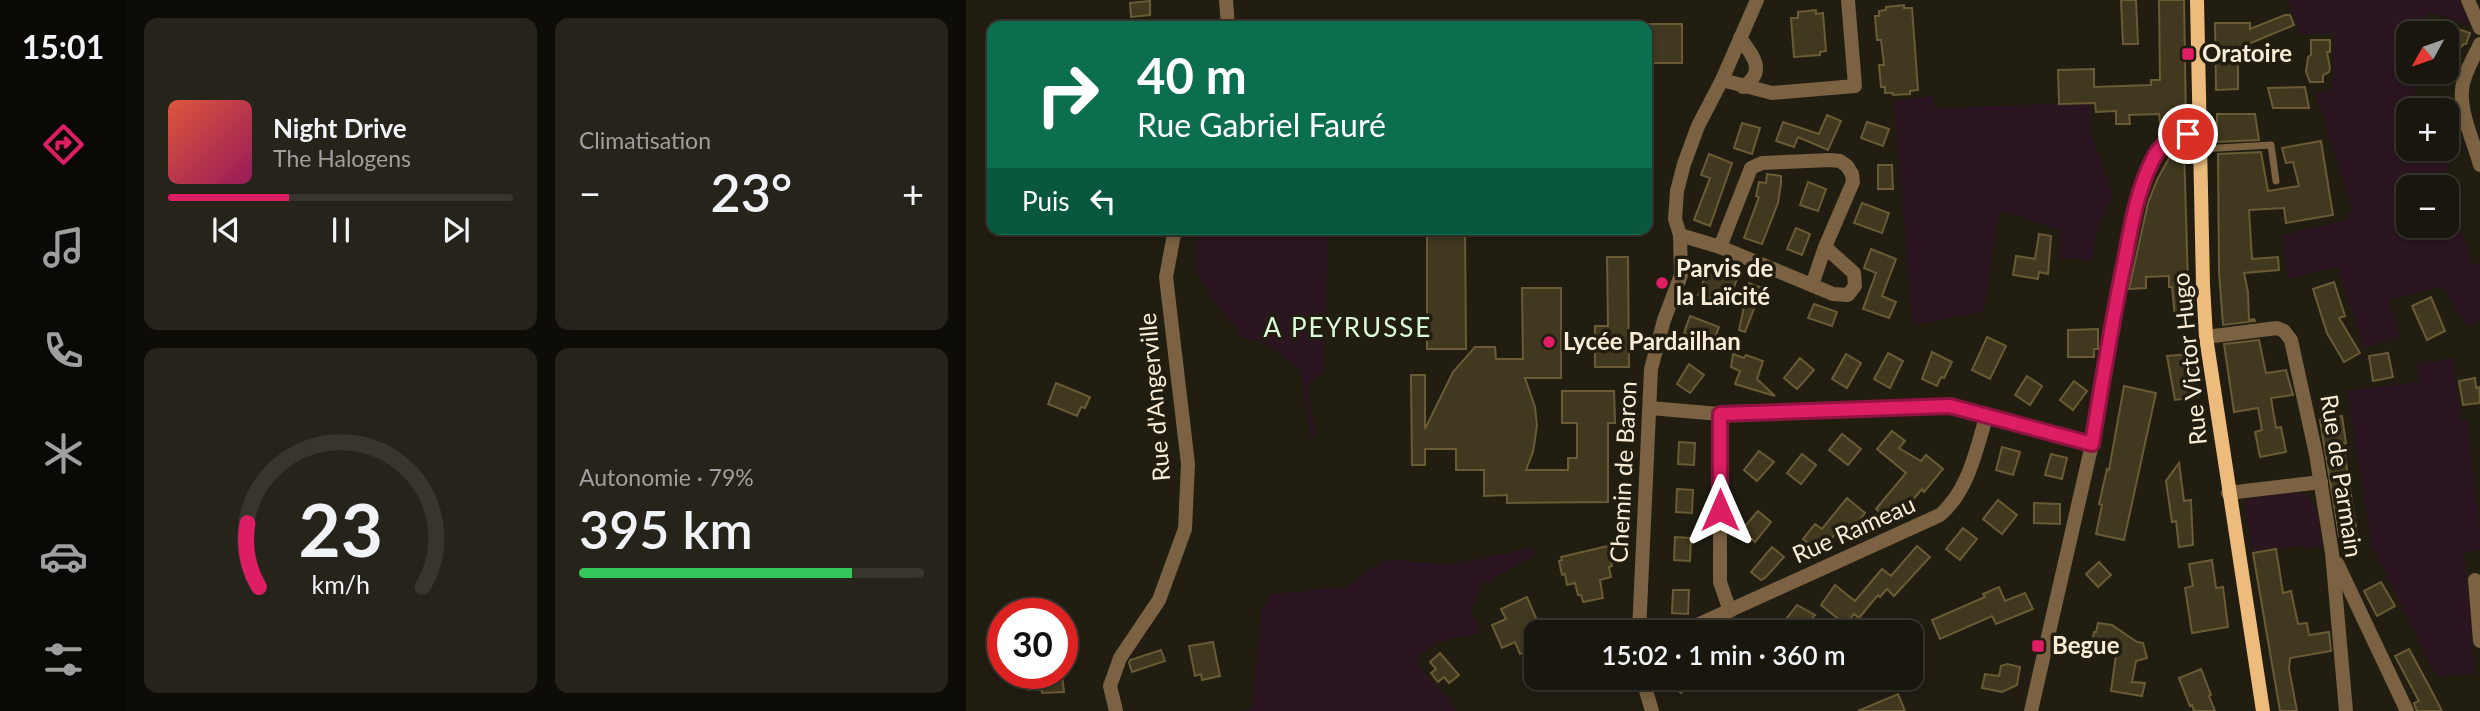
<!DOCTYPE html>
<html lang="fr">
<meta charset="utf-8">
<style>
body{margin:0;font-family:Lato,sans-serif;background:#26231b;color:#f1f3f6;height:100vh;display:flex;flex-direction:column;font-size:26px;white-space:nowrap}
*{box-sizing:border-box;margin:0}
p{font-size:23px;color:#9f9f9d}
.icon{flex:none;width:38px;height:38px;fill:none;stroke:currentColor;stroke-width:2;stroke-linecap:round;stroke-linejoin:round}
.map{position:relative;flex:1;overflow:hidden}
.drawer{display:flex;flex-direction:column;gap:18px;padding:18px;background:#0e0c07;width:840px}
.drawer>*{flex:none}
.banner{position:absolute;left:21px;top:21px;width:665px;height:214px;border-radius:14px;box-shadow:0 4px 10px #0003,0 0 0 2px #37352e;background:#0b6e4f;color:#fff;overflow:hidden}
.needle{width:46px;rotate:230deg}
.controls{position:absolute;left:1430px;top:21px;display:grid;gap:14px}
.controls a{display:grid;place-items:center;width:63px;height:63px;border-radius:14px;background:#19160d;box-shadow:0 4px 10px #0003,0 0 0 2px #37352e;font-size:35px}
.speed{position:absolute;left:21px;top:598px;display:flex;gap:14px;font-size:35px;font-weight:700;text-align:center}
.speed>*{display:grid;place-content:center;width:91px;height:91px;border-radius:50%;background:#19160d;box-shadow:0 4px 10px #0003,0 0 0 2px #37352e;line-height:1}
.speed .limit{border:10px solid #d22;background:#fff;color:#111}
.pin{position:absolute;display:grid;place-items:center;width:60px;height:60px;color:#fff;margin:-30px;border:4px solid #fff;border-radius:50%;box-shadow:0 2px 7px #0007}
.me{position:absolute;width:77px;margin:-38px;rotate:0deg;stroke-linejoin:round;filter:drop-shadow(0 0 5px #0008)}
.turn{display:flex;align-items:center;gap:24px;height:147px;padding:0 35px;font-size:32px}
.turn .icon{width:91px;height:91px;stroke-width:2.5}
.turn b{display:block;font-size:49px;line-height:60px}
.then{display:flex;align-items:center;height:66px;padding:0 35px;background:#0003;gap:14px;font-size:26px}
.big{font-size:52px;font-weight:600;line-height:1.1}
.drawer .widget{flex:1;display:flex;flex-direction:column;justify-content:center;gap:10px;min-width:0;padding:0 24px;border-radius:14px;background:#26231b}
.drawer .dial{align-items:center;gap:0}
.dial svg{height:182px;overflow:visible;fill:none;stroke:#37352e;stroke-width:7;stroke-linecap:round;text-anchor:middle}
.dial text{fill:#f1f3f6;stroke:none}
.song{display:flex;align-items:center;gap:21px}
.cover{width:84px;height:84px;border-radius:10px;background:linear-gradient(135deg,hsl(10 70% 55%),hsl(330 70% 35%))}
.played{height:7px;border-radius:4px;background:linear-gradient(90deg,#de1e64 35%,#37352e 35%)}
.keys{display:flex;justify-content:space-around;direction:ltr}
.heat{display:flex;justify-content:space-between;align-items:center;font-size:38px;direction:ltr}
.charge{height:10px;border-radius:5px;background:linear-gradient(90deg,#34c759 79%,#37352e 0)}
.drawer .tiles{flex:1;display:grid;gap:18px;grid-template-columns:repeat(2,1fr)}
.trip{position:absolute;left:558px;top:620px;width:399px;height:70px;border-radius:14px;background:#19160d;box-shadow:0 4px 10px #0003,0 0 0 2px #37352e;font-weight:600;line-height:70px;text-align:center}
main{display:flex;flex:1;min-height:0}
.menu{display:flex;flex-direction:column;width:126px;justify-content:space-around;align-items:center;background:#0a0905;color:#9f9f9d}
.menu .icon{width:49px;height:49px}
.menu .selected{color:#de1e64}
.menu b{font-size:32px;color:#f1f3f6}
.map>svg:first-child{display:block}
.green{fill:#2b1520}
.building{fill:#40381f;stroke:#695b35;stroke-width:2}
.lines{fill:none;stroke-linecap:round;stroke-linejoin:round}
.lane{stroke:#7a6242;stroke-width:7}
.street{stroke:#7a6242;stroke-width:14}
.secondary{stroke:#edbb7b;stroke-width:14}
.route-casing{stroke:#901441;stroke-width:18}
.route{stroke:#de1e64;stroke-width:12}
.poi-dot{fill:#de1e64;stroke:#211d11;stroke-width:2.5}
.labels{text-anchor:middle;stroke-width:7;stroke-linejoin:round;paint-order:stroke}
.poi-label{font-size:24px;font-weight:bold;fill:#f9edd7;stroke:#211d11;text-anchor:start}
.street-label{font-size:24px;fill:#f9edd7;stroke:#211d11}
.neighbourhood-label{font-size:26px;letter-spacing:2px;fill:#dcfad9;stroke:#211d11}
</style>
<main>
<nav class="menu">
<b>15:01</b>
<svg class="icon selected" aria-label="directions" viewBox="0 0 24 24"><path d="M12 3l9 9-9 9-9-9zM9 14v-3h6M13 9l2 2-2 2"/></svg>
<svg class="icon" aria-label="music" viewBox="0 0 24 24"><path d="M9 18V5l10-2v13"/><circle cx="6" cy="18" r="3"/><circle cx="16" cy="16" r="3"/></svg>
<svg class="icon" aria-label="phone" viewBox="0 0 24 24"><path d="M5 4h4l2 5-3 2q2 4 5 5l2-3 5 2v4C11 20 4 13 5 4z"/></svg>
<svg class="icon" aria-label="climate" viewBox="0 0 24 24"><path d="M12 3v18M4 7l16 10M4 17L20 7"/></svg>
<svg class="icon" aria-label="car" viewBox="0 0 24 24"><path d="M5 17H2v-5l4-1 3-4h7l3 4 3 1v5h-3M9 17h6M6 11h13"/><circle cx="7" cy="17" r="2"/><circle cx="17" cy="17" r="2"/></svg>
<svg class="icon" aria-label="filters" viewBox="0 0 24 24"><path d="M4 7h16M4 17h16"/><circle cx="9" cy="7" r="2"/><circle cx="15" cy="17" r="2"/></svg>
</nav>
<section class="drawer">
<div class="tiles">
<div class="widget">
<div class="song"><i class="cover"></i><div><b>Night Drive</b><p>The Halogens</p></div></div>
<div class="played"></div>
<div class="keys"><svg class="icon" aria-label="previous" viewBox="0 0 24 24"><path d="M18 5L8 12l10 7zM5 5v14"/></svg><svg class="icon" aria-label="pause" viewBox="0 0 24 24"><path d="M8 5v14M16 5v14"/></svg><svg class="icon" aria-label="next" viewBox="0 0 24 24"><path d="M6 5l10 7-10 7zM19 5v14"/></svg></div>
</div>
<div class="widget"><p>Climatisation</p>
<div class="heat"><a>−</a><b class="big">23°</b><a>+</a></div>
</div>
<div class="widget dial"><svg viewBox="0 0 100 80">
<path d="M14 69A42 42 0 1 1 86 69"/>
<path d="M14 69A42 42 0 0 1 9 41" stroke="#de1e64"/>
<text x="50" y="56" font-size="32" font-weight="700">23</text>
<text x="50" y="72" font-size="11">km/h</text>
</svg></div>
<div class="widget"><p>Autonomie · 79%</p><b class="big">395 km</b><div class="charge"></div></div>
</div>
</section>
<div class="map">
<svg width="1514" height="711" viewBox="0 0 1514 711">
<rect width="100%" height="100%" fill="#211d11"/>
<g class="green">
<path d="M1321 0H1496L1508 27 1462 11 1454 33H1442V72H1454L1447 81 1453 110H1442V149H1478L1483 170 1434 180 1442 211V226H1446L1449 235 1494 228 1506 265 1514 264V319L1501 327 1476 286 1422 300 1434 337 1399 348 1371 267 1322 279 1316 235 1380 220 1386 208 1350 94 1366 89 1368 34H1335Z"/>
<path d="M967 96 969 108 1124 103V131L1147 196 1133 221 1126 260 1094 258 1095 230 1034 210 1017 312 947 325 928 101Z"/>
<path d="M234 229H363L358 370 342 385 349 433 345 439 335 370 299 343 277 337 248 302 230 270 229 248Z"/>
<path d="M1487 358 1495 421H1501L1514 532V550L1498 552 1509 674 1470 676 1406 546 1381 391 1453 382 1450 364Z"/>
<path d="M1330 492C1354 493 1353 527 1357 546L1339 548 1337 545 1287 553 1279 509 1280 500 1292 496Z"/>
<path d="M565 548 570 554 514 586 505 610 514 633 468 643 449 661 491 711H279L286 708 296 608 305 594 379 587 415 562 430 560 483 565Z"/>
</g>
<g class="building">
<path d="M1155 0H1170L1172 44H1157Z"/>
<path d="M1193 0H1218L1220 123 1194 124 1193 114 1163 115 1164 124H1150V111L1130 112 1129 103 1093 104 1092 70 1128 69V87L1185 85V80H1194Z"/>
<path d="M184 1V15L165 17 164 3Z"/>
<path d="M938 5V8H946L952 90 944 91V94L927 95V93H919V87H915L913 65H918L915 40H911L909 16H913V11L920 10V7Z"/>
<path d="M850 10V14L857 13 860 51 854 52V55L828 57 825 18H832V12Z"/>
<path d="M1319 15H1324L1328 25 1280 45V57L1272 58V89L1250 90 1249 23H1284V29Z"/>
<rect x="681" y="24" width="35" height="39"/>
<path d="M1480 25 1504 33 1500 44H1498L1494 48 1480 44Z"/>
<path d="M1345 40H1364V52H1361L1364 68 1363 72 1357 75V82H1344L1340 72 1342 57 1345 55Z"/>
<path d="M1339 87 1343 108H1307L1302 88Z"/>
<path d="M1251 114H1289L1293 140 1251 142Z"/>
<path d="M861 115 875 121 862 150 832 137 828 147 810 141 817 122 853 134Z"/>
<path d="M901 122 923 129 917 146 895 138Z"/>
<path d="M776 123 794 128 786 154 768 148Z"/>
<path d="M1355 141 1367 215 1320 223 1318 208 1283 210 1286 259 1312 257 1313 270 1278 273 1282 292 1283 320 1288 319 1289 321 1257 325 1253 272 1252 154 1295 152 1302 191 1333 186 1327 162 1320 163 1316 148Z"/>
<path d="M1208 149H1218L1223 317H1209L1206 287H1203V276L1180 277V288L1163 289 1182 203 1191 180Z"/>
<path d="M743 154 766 163 744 226 728 220 744 178 735 175Z"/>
<path d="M912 165H926L927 189H912Z"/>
<path d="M801 174 815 176V183L812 203 796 244 778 238 793 197 790 196 793 182 800 183Z"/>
<path d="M842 182 860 189 852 211 834 205Z"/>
<path d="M896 203 923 213 916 233 888 223Z"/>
<path d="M830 228 844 234 836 255 821 249Z"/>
<path d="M461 229H499L500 349H461Z"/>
<path d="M1073 234 1085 236 1082 274 1073 272 1072 279 1047 275 1050 256 1069 259Z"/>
<path d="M905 249 930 259 916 296 930 302 923 318 897 309 910 273 898 268Z"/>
<path d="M641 257H662L663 367H629V326H642Z"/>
<path d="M742 269 771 279 761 304 732 295Z"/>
<path d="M1368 282 1379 316 1373 318 1394 353 1378 362 1361 333 1347 289Z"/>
<path d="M783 283 796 288 779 332 773 330Z"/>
<path d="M556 288H595V378H559L569 407 571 426 567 452 560 470H602V458H611V423H596V391H648L649 423H642V502L541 503V495L518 496V470H490V449H459V465H446L445 375H459V429L487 372 509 347H529L530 359H557Z"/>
<path d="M1465 297 1479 331 1461 340 1446 306Z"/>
<path d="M848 304 871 312 866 326 842 318Z"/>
<path d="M724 316 753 327 746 345 718 333Z"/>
<path d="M1132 329V349H1128V357H1102V330Z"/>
<path d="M1021 337 1040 346 1024 379 1006 370Z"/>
<path d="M1293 340 1300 373 1320 370 1327 395 1305 398 1310 428 1315 427 1320 452 1294 457 1289 432 1296 430 1292 408 1268 412 1258 344Z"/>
<path d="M966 352 986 362 978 378 975 377 971 386 956 379Z"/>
<path d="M922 353 937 361 924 388 908 379Z"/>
<path d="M1422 353 1427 377 1407 381 1403 356Z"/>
<path d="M767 354 778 358 780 355 797 361 791 379 809 396 769 384 774 371 765 367Z"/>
<path d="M880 354 895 363 881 388 866 379Z"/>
<path d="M1226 354 1232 397 1209 400 1201 356Z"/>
<path d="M834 358 848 370 831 389 818 378Z"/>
<path d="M723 364 738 375 724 393 711 384Z"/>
<path d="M1061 376 1076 386 1064 405 1049 395Z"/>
<path d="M1509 378 1510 388 1513 387 1514 403 1497 405 1493 381Z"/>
<path d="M1108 381 1121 391 1107 410 1094 400Z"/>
<path d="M90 383 124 397 119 408 115 407 111 416 82 404Z"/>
<path d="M1158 386 1190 393 1158 540 1130 534 1136 505 1133 504 1141 469 1143 470Z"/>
<path d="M1376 416 1380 443 1377 444 1391 534 1373 536 1354 420Z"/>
<path d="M926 431 939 441 933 448 955 461 960 455 977 469 958 492 956 489 932 517 928 514 923 520 910 509 940 473 911 449Z"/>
<path d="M876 434 895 449 882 465 863 450Z"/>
<path d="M713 442 729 443 728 465 712 464Z"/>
<path d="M1036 447 1054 452 1047 475 1030 470Z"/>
<path d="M793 451 808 462 791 481 778 470Z"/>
<path d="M836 454 850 465 835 484 821 473Z"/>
<path d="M1085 454 1101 458 1096 479 1079 475Z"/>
<path d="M1213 463 1218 501 1225 500 1227 545 1213 547 1210 521 1206 522 1200 481Z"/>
<path d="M711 489 727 490 726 513 710 512Z"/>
<path d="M881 498 899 513 883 533 875 527 854 552 837 539 849 524 856 529Z"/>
<path d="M1032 500 1051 515 1036 534 1017 519Z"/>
<path d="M1068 503 1094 504V524L1068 523Z"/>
<path d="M792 511 805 522 789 542 776 530Z"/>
<path d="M997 528 1011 539 994 560 980 549Z"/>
<path d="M709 537 725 538 724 561 708 560Z"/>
<path d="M646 545 648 558 645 559 646 566 643 567 645 577 634 580 637 598 617 602 615 595H612L609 583 601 585 599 574 596 575 593 561 596 560 595 557Z"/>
<path d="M951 546 964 557 928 596 921 589 914 597 912 595 893 618 888 614 880 625 855 605 869 585 889 601 916 569 925 576Z"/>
<path d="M806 547 818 557 799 578 795 580 785 572Z"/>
<path d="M1310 549 1317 593 1325 591 1332 624 1341 623 1343 635 1363 632 1365 651 1324 658 1323 669 1331 711H1314L1287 553Z"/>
<path d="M1246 560 1250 588 1257 587 1262 627 1226 633 1219 588 1227 586 1223 564Z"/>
<path d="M1133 562 1145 575 1132 587 1120 574Z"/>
<path d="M1415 582 1429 606 1411 616 1398 591Z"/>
<path d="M1033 587 1039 601 1059 593 1067 609 1030 624 1026 616 974 639 966 620 1019 597 1017 594Z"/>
<path d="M707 590H723L722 614 706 613Z"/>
<path d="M561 597 576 632H570V647L554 654 549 642 536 648 526 625 540 619 535 609Z"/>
<path d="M831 605 849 615 835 632H810Z"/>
<path d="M1132 623 1146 625 1171 642 1177 643 1181 658 1170 661 1166 682 1179 683 1176 696 1145 691 1150 655 1124 651 1128 632H1130Z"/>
<path d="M247 642 254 676 236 680 235 674 229 676 223 646Z"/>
<path d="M1443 649 1463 686 1476 711H1451L1448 703 1453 701 1429 656Z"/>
<path d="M195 650 199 661 166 672 163 663 164 660Z"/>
<path d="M474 653 493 675 483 683 478 677 472 682 465 673 470 669 464 662Z"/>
<path d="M1041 664 1054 667 1051 685 1036 692 1016 688 1019 674 1033 676 1035 666Z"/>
<path d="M1235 669 1245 695 1243 696 1249 711H1228L1226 705 1224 706 1213 678Z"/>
<path d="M60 674H96L98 692 76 693V690H62Z"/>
<path d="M694 677H727L715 693Z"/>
<path d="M932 694 939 711H892Z"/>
</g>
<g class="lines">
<path class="lane" d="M1235 149 1305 145 1310 181"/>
<g class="street">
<path d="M260 0 262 26"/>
<path d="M1502 0 1514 28"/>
<path d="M774 38C787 56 801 71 777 87"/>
<path d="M1514 44C1508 58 1497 74 1496 90 1494 114 1508 142 1514 165"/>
<path d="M756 80 806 93 889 86 882 0"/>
<path d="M714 235 754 247 867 294 882 295 889 286 888 273 859 247"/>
<path d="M754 247 785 168 796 163 864 160 874 161 881 166 886 174 887 182 859 247 846 285"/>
<path d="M1240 337 1311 328 1318 331 1325 340 1350 454 1366 553 1380 711"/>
<path d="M684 408 754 414 984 406 1126 444"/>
<path d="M754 414V582L764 611"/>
<path d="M1262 493 1355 482"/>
<path d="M1371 563 1441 711"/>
<path d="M1509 580 1514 641"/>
<path d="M673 632 685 369 698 320 715 275 714 235 709 219 711 191 718 164 732 126 756 80 791 0"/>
<path d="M716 632 974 515C1003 490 1010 450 1021 414"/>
<path d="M676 677 686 711"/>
<path d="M150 711 144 686 154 658 193 600 219 529 222 464 200 277 209 229"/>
<path d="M1065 711 1126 444 1151 298 1169 211 1185 162 1199 143 1209 135 1235 134"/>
</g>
<path class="secondary" d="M1231 0 1237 285 1240 337 1297 711"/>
</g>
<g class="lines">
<g class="route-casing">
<path id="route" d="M754 510V414L984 406 1126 444C1136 382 1146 321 1159 259 1165 227 1171 191 1186 161 1193 146 1205 136 1222 134"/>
</g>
<use href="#route" class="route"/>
</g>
<g class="poi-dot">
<rect x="1215" y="47" width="14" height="14" rx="3.5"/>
<circle cx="696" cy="283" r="7"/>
<circle cx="583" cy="342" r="7"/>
<rect x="1065" y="639" width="14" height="14" rx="3.5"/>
</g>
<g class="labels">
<g class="poi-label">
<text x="1236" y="62">Oratoire</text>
<text x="710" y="277">Parvis de<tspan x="710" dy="28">la Laïcité</tspan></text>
<text x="597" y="350">Lycée Pardailhan</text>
<text x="1086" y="654">Begue</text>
</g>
<g class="street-label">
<text transform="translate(1224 359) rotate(-96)" y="8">Rue Victor Hugo</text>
<text transform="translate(189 397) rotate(-95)" y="8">Rue d'Angerville</text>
<text transform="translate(658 472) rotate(-87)" y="8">Chemin de Baron</text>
<text transform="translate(1375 476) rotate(81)" y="8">Rue de Parmain</text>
<text transform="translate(888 530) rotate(-24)" y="8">Rue Rameau</text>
</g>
<g class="neighbourhood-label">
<text x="382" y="337">A PEYRUSSE</text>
</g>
</g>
</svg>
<div class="controls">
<a><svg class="needle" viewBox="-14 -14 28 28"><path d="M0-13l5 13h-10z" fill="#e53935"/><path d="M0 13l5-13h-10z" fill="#9f9f9d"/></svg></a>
<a>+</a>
<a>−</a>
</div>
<div class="speed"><div class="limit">30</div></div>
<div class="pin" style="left:1222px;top:134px;background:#d93025"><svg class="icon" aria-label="arrive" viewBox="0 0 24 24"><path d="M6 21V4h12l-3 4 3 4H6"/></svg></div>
<svg class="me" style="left:754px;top:510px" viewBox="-20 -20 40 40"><path d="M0-17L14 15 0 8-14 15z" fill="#de1e64" stroke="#fff" stroke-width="4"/></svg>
<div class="trip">15:02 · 1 min · 360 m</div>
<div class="banner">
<div class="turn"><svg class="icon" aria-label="right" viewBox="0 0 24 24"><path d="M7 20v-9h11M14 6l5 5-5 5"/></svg><div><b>40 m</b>Rue Gabriel Fauré</div></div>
<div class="then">Puis<svg class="icon" aria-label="left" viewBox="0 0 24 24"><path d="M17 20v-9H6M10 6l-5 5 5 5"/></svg></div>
</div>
</div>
</main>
